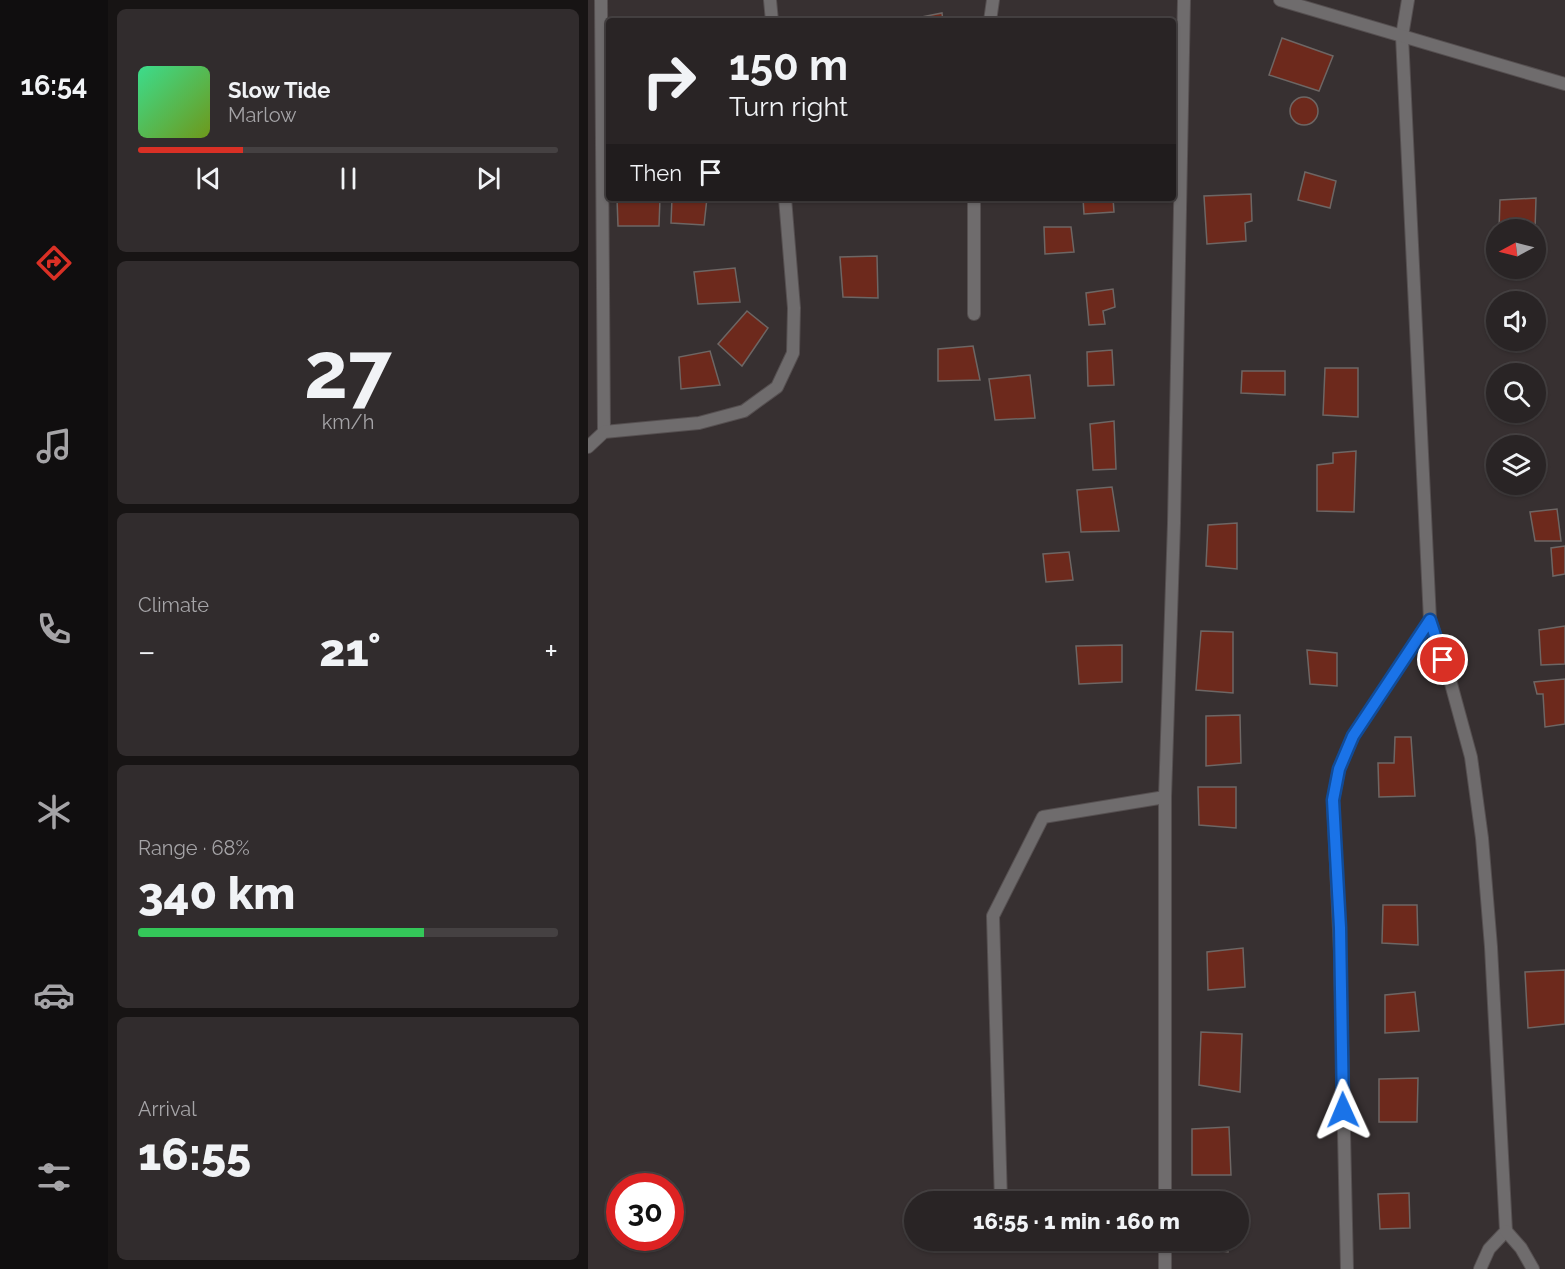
<!DOCTYPE html>
<meta charset="utf-8">
<style>
body{margin:0;font-family:Raleway,sans-serif;background:#312c2d;color:#f1f3f6;height:100vh;display:flex;flex-direction:column;font-size:22px;white-space:nowrap}
*{box-sizing:border-box;margin:0}
p{font-size:20px;color:#a5a4a7}
.icon{flex:none;width:33px;height:33px;fill:none;stroke:currentColor;stroke-width:2;stroke-linecap:round;stroke-linejoin:round}
.map{position:relative;flex:1;overflow:hidden}
.details{display:flex;flex-direction:column;gap:9px;padding:9px;background:#171414;width:480px}
.details>*{flex:none}
.top-card{position:absolute;left:18px;top:18px;width:570px;height:183px;border-radius:6px;box-shadow:0 2px 4px #0004,0 0 0 2px #454142;background:#292425;color:#f1f3f6;overflow:hidden}
.needle{width:39px;rotate:263deg}
.tools{position:absolute;left:898px;top:219px;display:grid;gap:12px}
.tools a{display:grid;place-items:center;width:60px;height:60px;border-radius:50%;background:#292425;box-shadow:0 2px 4px #0004,0 0 0 2px #454142;font-size:30px}
.speed{position:absolute;left:18px;top:1173px;display:flex;gap:12px;font-size:30px;font-weight:700;text-align:center}
.speed>*{display:grid;place-content:center;width:78px;height:78px;border-radius:50%;background:#292425;box-shadow:0 2px 4px #0004,0 0 0 2px #454142;line-height:1}
.speed .limit{border:9px solid #d22;background:#fff;color:#111}
.pin{position:absolute;display:grid;place-items:center;width:51px;height:51px;color:#fff;margin:-26px;border:3px solid #fff;border-radius:50%;box-shadow:0 2px 6px #0007}
.me{position:absolute;width:66px;margin:-33px;rotate:359deg;stroke-linejoin:round;filter:drop-shadow(0 0 4px #0008)}
.turn{display:flex;align-items:center;gap:21px;height:126px;padding:0 24px;font-size:27px}
.turn .icon{width:78px;height:78px;stroke-width:2.5}
.turn b{display:block;font-size:42px;line-height:51px}
.then{display:flex;align-items:center;height:57px;padding:0 24px;background:#0003;gap:12px;font-size:22px}
.big{font-size:45px;font-weight:800;line-height:1.1}
.details .widget{flex:1;display:flex;flex-direction:column;justify-content:center;gap:9px;min-width:0;padding:0 21px;border-radius:9px;background:#312c2d}
.details .dial{align-items:center;gap:0}
.dial b{font-size:78px;line-height:1}
.song{display:flex;align-items:center;gap:18px}
.cover{width:72px;height:72px;border-radius:9px;background:linear-gradient(135deg,hsl(150 70% 55%),hsl(80 70% 35%))}
.played{height:6px;border-radius:3px;background:linear-gradient(90deg,#d93025 25%,#454142 25%)}
.keys{display:flex;justify-content:space-around;direction:ltr}
.heat{display:flex;justify-content:space-between;align-items:center;font-size:33px;direction:ltr}
.charge{height:9px;border-radius:4px;background:linear-gradient(90deg,#34c759 68%,#454142 0)}
.trip{position:absolute;left:316px;top:1191px;width:345px;height:60px;border-radius:30px;background:#292425;box-shadow:0 2px 4px #0004,0 0 0 2px #454142;font-weight:800;line-height:60px;text-align:center}
main{display:flex;flex:1;min-height:0}
.tab-bar{display:flex;flex-direction:column;width:108px;justify-content:space-around;align-items:center;background:#100e0f;color:#a5a4a7}
.tab-bar .icon{width:42px;height:42px}
.tab-bar .selected{color:#d93025}
.tab-bar b{font-size:27px;color:#f1f3f6}
.map>svg:first-child{display:block}
.building{fill:#6d291c;stroke:#6d6664;stroke-width:1.5}
.lines{fill:none;stroke-linecap:round;stroke-linejoin:round}
.minor-casing{stroke:#554f50;stroke-width:14}
.tertiary-casing{stroke:#554f50;stroke-width:14}
.minor{stroke:#6f6c6d;stroke-width:12}
.tertiary{stroke:#6f6c6d;stroke-width:12}
.route-casing{stroke:#114b97;stroke-width:15}
.route{stroke:#1a73e8;stroke-width:10}
</style>
<main>
<nav class="tab-bar">
<b>16:54</b>
<svg class="icon selected" aria-label="directions" viewBox="0 0 24 24"><path d="M12 3l9 9-9 9-9-9zM9 14v-3h6M13 9l2 2-2 2"/></svg>
<svg class="icon" aria-label="music" viewBox="0 0 24 24"><path d="M9 18V5l10-2v13"/><circle cx="6" cy="18" r="3"/><circle cx="16" cy="16" r="3"/></svg>
<svg class="icon" aria-label="phone" viewBox="0 0 24 24"><path d="M5 4h4l2 5-3 2q2 4 5 5l2-3 5 2v4C11 20 4 13 5 4z"/></svg>
<svg class="icon" aria-label="climate" viewBox="0 0 24 24"><path d="M12 3v18M4 7l16 10M4 17L20 7"/></svg>
<svg class="icon" aria-label="car" viewBox="0 0 24 24"><path d="M5 17H2v-5l4-1 3-4h7l3 4 3 1v5h-3M9 17h6M6 11h13"/><circle cx="7" cy="17" r="2"/><circle cx="17" cy="17" r="2"/></svg>
<svg class="icon" aria-label="filters" viewBox="0 0 24 24"><path d="M4 7h16M4 17h16"/><circle cx="9" cy="7" r="2"/><circle cx="15" cy="17" r="2"/></svg>
</nav>
<section class="details">
<div class="widget">
<div class="song"><i class="cover"></i><div><b>Slow Tide</b><p>Marlow</p></div></div>
<div class="played"></div>
<div class="keys"><svg class="icon" aria-label="previous" viewBox="0 0 24 24"><path d="M18 5L8 12l10 7zM5 5v14"/></svg><svg class="icon" aria-label="pause" viewBox="0 0 24 24"><path d="M8 5v14M16 5v14"/></svg><svg class="icon" aria-label="next" viewBox="0 0 24 24"><path d="M6 5l10 7-10 7zM19 5v14"/></svg></div>
</div>
<div class="widget dial"><b>27</b><p>km/h</p></div>
<div class="widget"><p>Climate</p>
<div class="heat"><a>−</a><b class="big">21°</b><a>+</a></div>
</div>
<div class="widget"><p>Range · 68%</p><b class="big">340 km</b><div class="charge"></div></div>
<div class="widget"><p>Arrival</p><b class="big">16:55</b></div>
</section>
<div class="map">
<svg width="977" height="1269" viewBox="0 0 977 1269">
<rect width="100%" height="100%" fill="#373031"/>
<g class="building">
<path d="M354 13 355 21H318V20Z"/>
<path d="M224 19 260 20V21H224Z"/>
<path d="M694 38 745 56 731 91 681 75Z"/>
<circle cx="716" cy="111" r="14"/>
<path d="M717 172 748 181 742 208 710 200Z"/>
<path d="M663 194 664 221 657 223 658 241 619 244 616 196Z"/>
<path d="M29 198H72L71 226H30Z"/>
<path d="M84 198H119L116 225 83 223Z"/>
<path d="M495 198H525L526 212 496 214Z"/>
<path d="M948 198 947 230H911L912 200Z"/>
<path d="M456 227H483L486 252 457 254Z"/>
<path d="M289 256 290 298 255 297 252 257Z"/>
<path d="M147 268 152 302 110 304 106 272Z"/>
<path d="M525 289 527 307 515 311 517 324 501 325 498 293Z"/>
<path d="M159 311 180 328 154 366 130 344Z"/>
<path d="M385 346 392 380 350 381V349Z"/>
<path d="M524 350 526 385 500 386 499 352Z"/>
<path d="M122 351 132 385 93 389 91 357Z"/>
<path d="M737 368H770V417L735 415Z"/>
<path d="M654 371H697V395L653 393Z"/>
<path d="M442 375 447 418 407 420 401 379Z"/>
<path d="M526 421 528 469 505 470 502 424Z"/>
<path d="M768 451 766 512 729 511V465L745 463V453Z"/>
<path d="M524 487 531 531 493 532 489 490Z"/>
<path d="M969 509 973 541H947L942 512Z"/>
<path d="M649 523V569L618 566 620 525Z"/>
<path d="M977 546V574L965 576 963 548Z"/>
<path d="M481 552 485 580 458 582 455 554Z"/>
<path d="M977 626V664L953 665 951 630Z"/>
<path d="M613 631 645 632V693L608 690Z"/>
<path d="M534 645V682L491 684 488 646Z"/>
<path d="M719 650 749 653V686L722 684Z"/>
<path d="M977 679V724L957 727 955 694H949L946 682Z"/>
<path d="M652 715 653 763 618 766V716Z"/>
<path d="M807 737H823L827 796 791 797 790 763H806Z"/>
<path d="M610 787H648V828L611 825Z"/>
<path d="M795 905H829L830 945 794 943Z"/>
<path d="M655 948 657 987 620 990 619 952Z"/>
<path d="M977 970V1024L940 1028 937 972Z"/>
<path d="M827 992 831 1031 797 1033V995Z"/>
<path d="M613 1032 654 1034 652 1092 611 1085Z"/>
<path d="M830 1078 829 1122H791V1079Z"/>
<path d="M641 1127 643 1175H604V1129Z"/>
<path d="M821 1193 822 1228 792 1229 790 1194Z"/>
<path d="M609 1240H641L640 1252 609 1248Z"/>
</g>
<g class="lines">
<g class="minor-casing">
<g id="minor">
<path d="M13 0 16 432"/>
<path d="M182 0 184 21"/>
<path d="M402 21 405 0"/>
<path d="M386 314V198"/>
<path d="M0 447 16 432 111 423 156 411 189 387 205 353 206 308 197 198"/>
<path d="M842 620 862 680 883 757 894 838 903 947 918 1231 901 1249 892 1269"/>
<path d="M413 1202 405 916 455 817 577 797"/>
<path d="M577 1202V797L586 523 596 0"/>
<path d="M918 1231 933 1248 945 1269"/>
<path d="M577 1240V1269"/>
<path d="M759 1269 752 951 745 800 751 769 765 736 842 620 814 36 820 0"/>
</g>
</g>
<g class="tertiary-casing">
<path id="tertiary" d="M692 0 977 84"/>
</g>
<use href="#minor" class="minor"/>
<use href="#tertiary" class="tertiary"/>
</g>
<g class="lines">
<g class="route-casing">
<path id="route" d="M755 1110 752 928 745 800 751 769 765 736 842 620 855 660"/>
</g>
<use href="#route" class="route"/>
</g>
</svg>
<div class="tools">
<a><svg class="needle" viewBox="-14 -14 28 28"><path d="M0-13l5 13h-10z" fill="#e53935"/><path d="M0 13l5-13h-10z" fill="#a5a4a7"/></svg></a>
<a><svg class="icon" aria-label="sound" viewBox="0 0 24 24"><path d="M4 9h4l5-4v14l-5-4H4zM17 9q2 3 0 6"/></svg></a>
<a><svg class="icon" aria-label="search" viewBox="0 0 24 24"><circle cx="10" cy="10" r="6"/><path d="M15 15l6 6"/></svg></a>
<a><svg class="icon" aria-label="layers" viewBox="0 0 24 24"><path d="M12 4l9 5-9 5-9-5zM3 14l9 5 9-5"/></svg></a>
</div>
<div class="speed"><div class="limit">30</div></div>
<div class="pin" style="left:855px;top:660px;background:#d93025"><svg class="icon" aria-label="arrive" viewBox="0 0 24 24"><path d="M6 21V4h12l-3 4 3 4H6"/></svg></div>
<svg class="me" style="left:755px;top:1110px" viewBox="-20 -20 40 40"><path d="M0-17L14 15 0 8-14 15z" fill="#1a73e8" stroke="#fff" stroke-width="4"/></svg>
<div class="trip">16:55 · 1 min · 160 m</div>
<div class="top-card">
<div class="turn"><svg class="icon" aria-label="right" viewBox="0 0 24 24"><path d="M7 20v-9h11M14 6l5 5-5 5"/></svg><div><b>150 m</b>Turn right</div></div>
<div class="then">Then<svg class="icon" aria-label="arrive" viewBox="0 0 24 24"><path d="M6 21V4h12l-3 4 3 4H6"/></svg></div>
</div>
</div>
</main>
